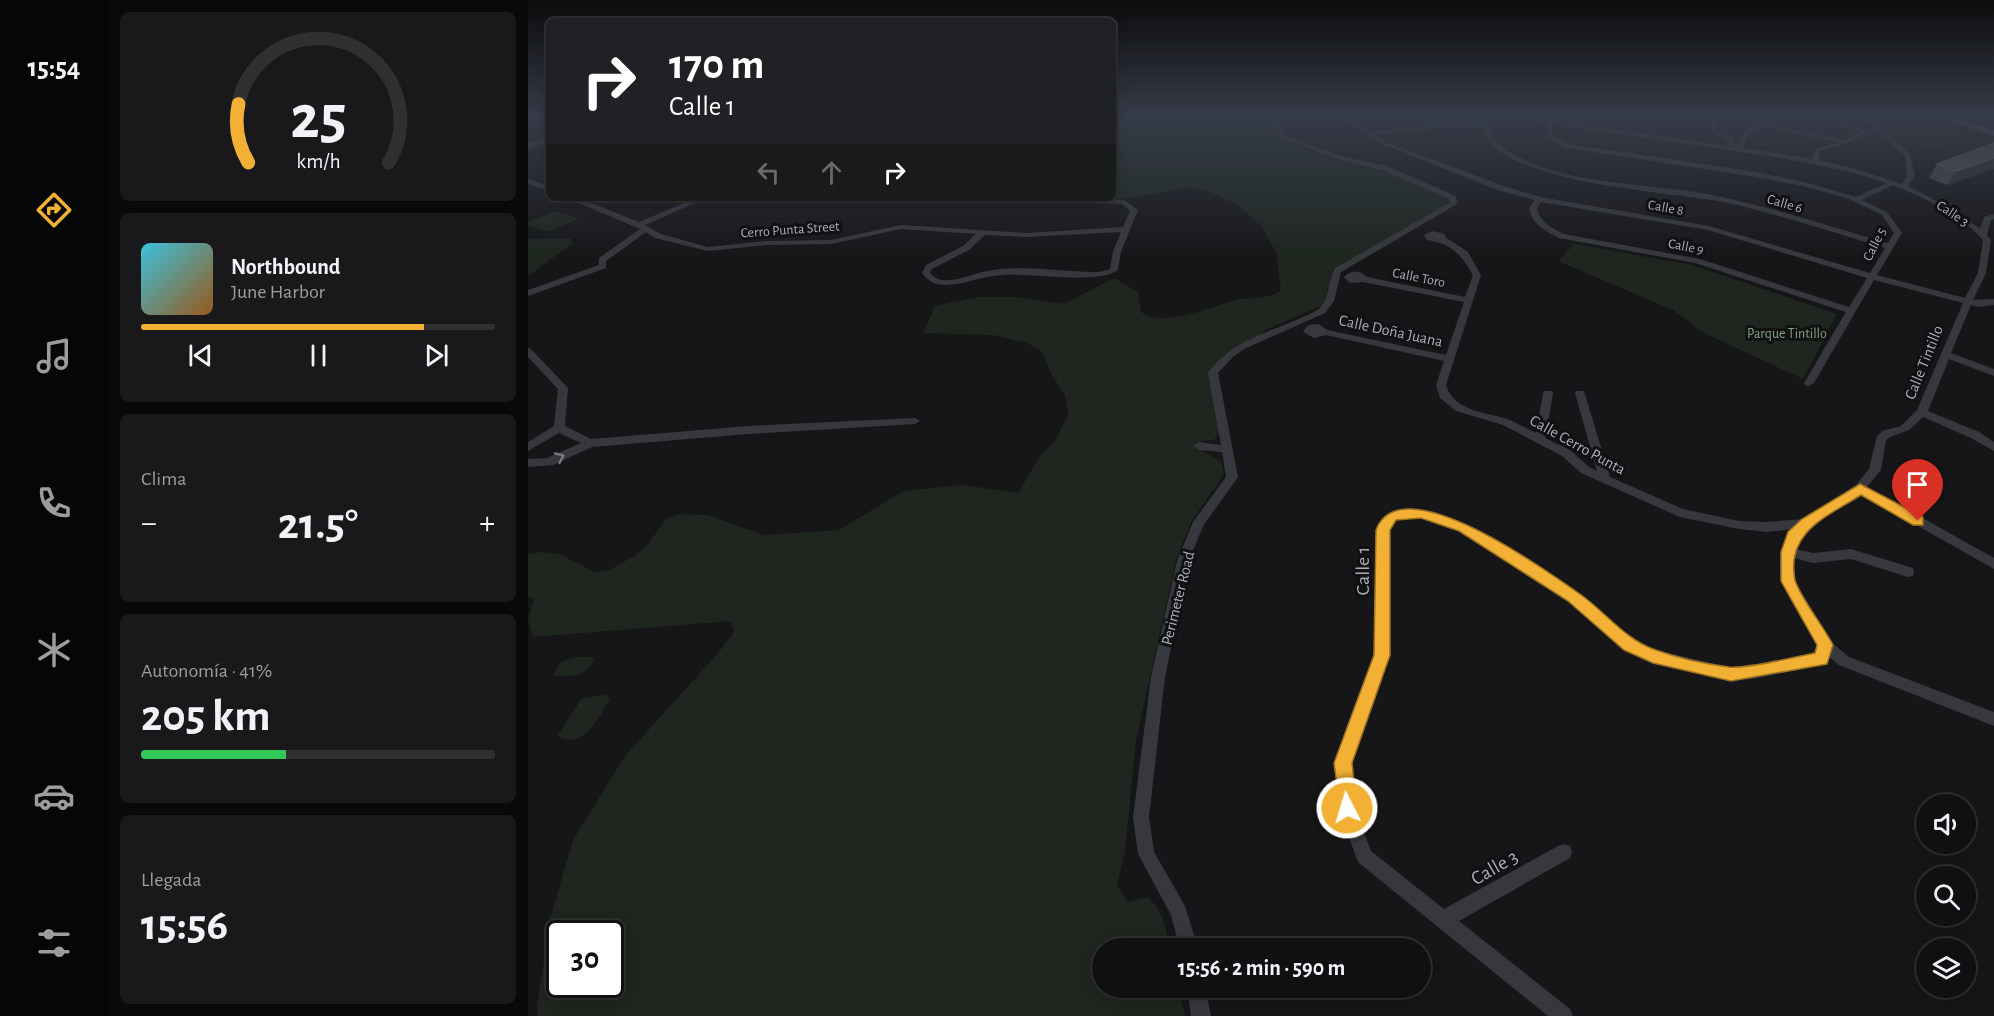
<!DOCTYPE html>
<html lang="es">
<meta charset="utf-8">
<style>
body{margin:0;font-family:"Alegreya Sans",sans-serif;background:#19191b;color:#f1f3f6;height:100vh;display:flex;flex-direction:column;font-size:22px;white-space:nowrap}
*{box-sizing:border-box;margin:0}
p{font-size:20px;color:#9c9d9f}
.icon{flex:none;width:33px;height:33px;fill:none;stroke:currentColor;stroke-width:2;stroke-linecap:round;stroke-linejoin:round}
.map{position:relative;flex:1;overflow:hidden}
.panel{display:flex;flex-direction:column;gap:12px;padding:12px;background:#09090a;width:420px}
.panel>*{flex:none}
.hud{position:absolute;left:18px;top:18px;width:570px;height:183px;border-radius:9px;box-shadow:0 3px 15px #0003,0 0 0 2px #303032;background:#202124;color:#fff;overflow:hidden}
.tools{position:absolute;left:1388px;top:794px;display:grid;gap:12px}
.tools a{display:grid;place-items:center;width:60px;height:60px;border-radius:50%;background:#101012;box-shadow:0 3px 15px #0003,0 0 0 2px #303032;font-size:30px}
.speed{position:absolute;left:18px;top:920px;display:flex;gap:12px;font-size:30px;font-weight:700;text-align:center}
.speed>*{display:grid;place-content:center;width:78px;height:78px;border-radius:50%;background:#101012;box-shadow:0 3px 15px #0003,0 0 0 2px #303032;line-height:1}
.speed .limit{border:3px solid #111;border-radius:9px;background:#fff;color:#111}
.pin{position:absolute;display:grid;place-items:center;width:51px;height:51px;color:#fff;margin:-62px -26px;border-radius:50% 50% 50% 0;rotate:-45deg;box-shadow:0 0 6px #0007}
.pin .icon{rotate:45deg}
.me{position:absolute;width:66px;margin:-33px;rotate:355deg;stroke-linejoin:round;filter:drop-shadow(0 0 4px #0008)}
.turn{display:flex;align-items:center;gap:21px;height:126px;padding:0 24px;font-size:27px}
.turn .icon{width:78px;height:78px;stroke-width:2.5}
.turn b{display:block;font-size:42px;line-height:51px}
.lanes{display:flex;align-items:center;height:57px;padding:0 24px;background:#0003;justify-content:center;gap:30px;direction:ltr}
.lanes .off{opacity:.35}
.big{font-size:45px;font-weight:700;line-height:1.1}
.panel .card{flex:1;display:flex;flex-direction:column;justify-content:center;gap:9px;min-width:0;padding:0 21px;border-radius:9px;background:#19191b}
.panel .dial{align-items:center;gap:0}
.dial svg{height:156px;overflow:visible;fill:none;stroke:#303032;stroke-width:7;stroke-linecap:round;text-anchor:middle}
.dial text{fill:#f1f3f6;stroke:none}
.song{display:flex;align-items:center;gap:18px}
.cover{width:72px;height:72px;border-radius:9px;background:linear-gradient(135deg,hsl(190 70% 55%),hsl(30 70% 35%))}
.played{height:6px;border-radius:3px;background:linear-gradient(90deg,#f2b134 80%,#303032 80%)}
.keys{display:flex;justify-content:space-around;direction:ltr}
.heat{display:flex;justify-content:space-between;align-items:center;font-size:33px;direction:ltr}
.charge{height:9px;border-radius:4px;background:linear-gradient(90deg,#34c759 41%,#303032 0)}
.trip{position:absolute;left:564px;top:938px;width:339px;height:60px;border-radius:30px;background:#101012;box-shadow:0 3px 15px #0003,0 0 0 2px #303032;font-weight:700;line-height:60px;text-align:center}
main{display:flex;flex:1;min-height:0}
.menu{display:flex;flex-direction:column;width:108px;justify-content:space-around;align-items:center;background:#060607;color:#9c9d9f}
.menu .icon{width:42px;height:42px}
.menu .selected{color:#f2b134}
.menu b{font-size:27px;color:#f1f3f6}
.map>svg:first-child{display:block}
.built{fill:#222225}
.green{fill:#1e261f;fill-rule:evenodd}
.lines{fill:none;stroke-linecap:round;stroke-linejoin:round}
.minor{fill:#37383d;fill-rule:evenodd}
.tertiary{fill:#37383d;fill-rule:evenodd}
.primary{fill:#53555c;fill-rule:evenodd}
.wall{fill:#47494d}
.shaded-wall{fill:#2f3033}
.building{fill:#525359;stroke:#5f6168;stroke-width:1.5}
.oneway{stroke:#757881}
.route{fill:#f2b134;stroke:#9d7322;stroke-width:1.5}
.labels{text-anchor:middle;stroke-width:6;stroke-linejoin:round;paint-order:stroke}
.far-street-label{font-size:14px;fill:#a8adb8;stroke:#111113}
.far-park-label{font-size:14px;fill:#7fa381;stroke:#111113}
.street-label{font-size:16px;fill:#a8adb8;stroke:#111113}
.near-street-label{font-size:20px;fill:#a8adb8;stroke:#111113}
</style>
<main>
<nav class="menu">
<b>15:54</b>
<svg class="icon selected" aria-label="directions" viewBox="0 0 24 24"><path d="M12 3l9 9-9 9-9-9zM9 14v-3h6M13 9l2 2-2 2"/></svg>
<svg class="icon" aria-label="music" viewBox="0 0 24 24"><path d="M9 18V5l10-2v13"/><circle cx="6" cy="18" r="3"/><circle cx="16" cy="16" r="3"/></svg>
<svg class="icon" aria-label="phone" viewBox="0 0 24 24"><path d="M5 4h4l2 5-3 2q2 4 5 5l2-3 5 2v4C11 20 4 13 5 4z"/></svg>
<svg class="icon" aria-label="climate" viewBox="0 0 24 24"><path d="M12 3v18M4 7l16 10M4 17L20 7"/></svg>
<svg class="icon" aria-label="car" viewBox="0 0 24 24"><path d="M5 17H2v-5l4-1 3-4h7l3 4 3 1v5h-3M9 17h6M6 11h13"/><circle cx="7" cy="17" r="2"/><circle cx="17" cy="17" r="2"/></svg>
<svg class="icon" aria-label="filters" viewBox="0 0 24 24"><path d="M4 7h16M4 17h16"/><circle cx="9" cy="7" r="2"/><circle cx="15" cy="17" r="2"/></svg>
</nav>
<section class="panel">
<div class="card dial"><svg viewBox="0 0 100 80">
<path d="M14 69A42 42 0 1 1 86 69"/>
<path d="M14 69A42 42 0 0 1 9 39" stroke="#f2b134"/>
<text x="50" y="56" font-size="32" font-weight="700">25</text>
<text x="50" y="72" font-size="11">km/h</text>
</svg></div>
<div class="card">
<div class="song"><i class="cover"></i><div><b>Northbound</b><p>June Harbor</p></div></div>
<div class="played"></div>
<div class="keys"><svg class="icon" aria-label="previous" viewBox="0 0 24 24"><path d="M18 5L8 12l10 7zM5 5v14"/></svg><svg class="icon" aria-label="pause" viewBox="0 0 24 24"><path d="M8 5v14M16 5v14"/></svg><svg class="icon" aria-label="next" viewBox="0 0 24 24"><path d="M6 5l10 7-10 7zM19 5v14"/></svg></div>
</div>
<div class="card"><p>Clima</p>
<div class="heat"><a>−</a><b class="big">21.5°</b><a>+</a></div>
</div>
<div class="card"><p>Autonomía · 41%</p><b class="big">205 km</b><div class="charge"></div></div>
<div class="card"><p>Llegada</p><b class="big">15:56</b></div>
</section>
<div class="map">
<svg width="1466" height="1016" viewBox="0 0 1466 1016">
<rect width="100%" height="100%" fill="#161618"/>
<path class="built" d="M1340 116H1398L1434 126 1433 132 1416 147 1373 143Z"/>
<g class="green">
<path d="M585 116H744L747 132C759 150 829 161 851 168 875 175 897 188 920 198V202L911 210 805 269 795 305 739 329 714 346 688 374 694 430 686 440 672 441 670 449 693 461 696 474 663 522 648 560 608 740 597 852 589 885 600 902 620 897C635 911 638 928 642 948H574V987H650L657 1016H10L9 1004 23 916 45 840 97 756 191 652 206 632 203 621 5 637 0 619 6 599 0 597V554L14 552 31 554 67 572 82 570 106 556 118 547 138 519 151 514 180 515 235 535 311 530 375 491 435 485 490 493 512 456 527 441 540 415 537 395 522 372 515 353 500 343 465 335 395 333 407 306 451 297H486L536 304 586 278 610 292 613 312C634 329 684 306 708 300 723 297 741 300 753 290L748 252 734 227 710 205 682 192 660 187 592 200 512 198H585V156L591 155 585 146ZM32 933H82V984H32Z"/>
<path d="M28 211 51 219 19 232 0 225V222Z"/>
<path d="M42 238 45 243 0 276V239Z"/>
<path d="M1046 244 1164 265 1309 314 1275 379 1174 332 1145 310 1030 261Z"/>
<path d="M49 657H63L66 660C58 677 45 676 28 676L25 674 34 661Z"/>
<path d="M79 695 82 699C70 718 56 751 29 736L54 698Z"/>
</g>
<g class="lines">
<g class="minor">
<path d="M743 116H749L752 130 757 136 817 157 859 166 928 196 929 204 813 272 806 301 797 313 716 349 705 357 690 373 710 477 675 526 661 561 637 677 621 817 626 852 657 906 670 948H652L643 915 610 854 605 817 623 677 649 561 665 522 698 477 694 452 671 450 665 446 671 442 693 445 680 373C707 335 753 331 791 309 802 298 799 281 807 268L921 203V199L854 170 813 160 753 138 746 131Z"/>
<path d="M790 116H800L782 122 779 120Z"/>
<path d="M810 116H817L843 132 916 123 955 125V116H961C961 133 968 144 983 153 1041 186 1115 182 1179 194 1240 206 1300 226 1360 243L1366 233 1354 215 1321 199 1275 186 1222 176 1039 148 1019 137V123L978 116H993L1202 146 1199 140 1182 131 1184 116H1190L1188 130 1204 138 1209 146 1212 136 1219 132 1225 122 1227 121 1317 140 1332 131 1316 128 1311 129 1309 125 1312 123 1341 130 1325 141 1292 151 1291 160 1328 169 1374 184 1379 176 1377 156 1334 116H1341L1382 154 1387 176 1380 186 1428 211 1452 229 1456 217 1466 214V219L1463 220 1459 235 1463 240 1458 273 1445 300 1466 299V305L1450 307 1443 305 1423 353 1466 369V376L1421 359 1400 411 1451 432 1466 442V451L1443 438 1395 417 1381 430 1362 437 1358 440 1353 470 1339 487 1466 558V569L1332 493C1311 507 1275 525 1267 549L1285 553 1323 549 1385 568 1386 572 1385 576 1380 577 1323 559 1285 563 1266 558 1267 581 1302 641 1321 657 1466 712V726L1311 665 1301 657 1298 663 1293 665 1224 679 1203 680 1125 662 1096 650 1040 601 932 531 902 520 880 517 873 518 865 523 861 530V655L823 763 827 808 843 851 916 909 1030 846 1036 844 1042 846 1044 852 1042 858 931 921 1042 1009 1045 1016H1020L831 863 828 857 811 808 807 763 847 655 849 530 856 517 865 511 880 508 904 511 931 521 1050 593 1106 642 1127 650 1203 668 1224 667 1287 654 1290 645C1279 626 1262 603 1255 583 1249 569 1254 539 1265 529L1239 532 1211 529 1152 517 1053 473 1034 456 975 425 928 411 912 398 908 385 916 361 798 335 786 338 775 332 780 325 791 324 799 330 918 355 936 302 835 282 822 283 816 277C823 270 832 270 839 277L937 297 945 275C932 253 924 244 899 240L896 235 904 231 917 234V237L940 252 953 275 918 385C926 412 959 412 982 420 991 424 999 429 1008 433L1015 393 1016 391H1024L1025 393 1019 431 1017 438 1042 450 1061 467 1069 471 1047 393 1048 391H1056L1082 477 1155 509 1211 521 1239 522 1276 519 1328 485 1341 469 1349 436 1354 431 1373 426 1389 410 1435 303 1346 280 1286 383 1281 386 1277 385 1276 383 1318 312 1167 263 1031 238C1017 231 1004 224 1001 208L1006 200 970 190 854 144ZM1025 124 1253 158 1323 172 1359 183 1328 197 1277 182 1222 171 1041 144 1024 135ZM1229 125 1309 142 1287 149 1285 159 1216 148 1217 138 1224 134ZM916 127 955 129C973 186 1147 191 1200 203 1253 215 1305 232 1357 248L1342 273 1181 226 1012 197 976 186 858 142 848 135ZM1365 185C1394 197 1434 215 1455 240L1450 273 1437 298 1349 275 1374 233 1359 212 1334 200ZM1013 202 1180 230 1339 278 1321 307 1172 259 1036 234C1024 228 1012 223 1009 208Z"/>
<path d="M0 179 21 186V191L0 184Z"/>
<path d="M39 198H50L111 222 168 198H178L117 225 133 234 180 247 239 241 303 240 373 225 498 233 595 227 602 211 594 204 475 200 471 198 596 200 610 210 593 252 590 270C570 285 504 273 476 275 456 275 437 285 417 285 406 285 400 281 394 273L398 265 435 246 448 234 373 229 303 244 239 245 180 251 127 238 118 232 78 261V268L0 296V290L71 265V258L112 229ZM593 232 585 252 582 269 571 272C535 272 495 264 459 271 443 274 415 289 402 273L404 269 441 250 457 235 498 237Z"/>
<path d="M0 348 3 349 40 388 37 426 63 439 221 426 387 418 392 421 387 424 221 434 64 447 25 465 0 467V459L19 458 53 443 31 433 0 451V442L26 426 30 389 0 357Z"/>
<path d="M659 987H677L683 1016H663Z"/>
</g>
<path class="tertiary" d="M21 135V141L0 149V143Z"/>
<path class="primary" d="M1407 116H1422L1466 130V136Z"/>
</g>
<path class="wall" d="M1466 143 1419 185 1401 178 1409 164Z"/>
<path class="shaded-wall" d="M1466 158V169L1419 185 1428 171Z"/>
<path class="building" d="M1466 143V158L1428 171 1409 164Z"/>
<defs><path id="oneway-chevron" d="M-2-3.5L2.5 0L-2 3.5" fill="none" stroke-width="1.6" stroke-linecap="round" stroke-linejoin="round" transform="scale(1.5)"/></defs>
<use class="oneway" href="#oneway-chevron" transform="translate(32 457) rotate(-25)"/>
<linearGradient id="sky" x2="0" y2="1"><stop stop-color="#0c0c0d"/><stop offset="0.45" stop-color="#363c48"/><stop offset="1" stop-color="#363c48" stop-opacity="0"/></linearGradient>
<rect width="1466" height="258" fill="url(#sky)"/>
<path class="route" d="M1332 484 1395 517V525H1385L1333 495C1300 516 1257 532 1267 580 1271 596 1296 627 1305 645L1299 664 1203 681 1125 663 1096 650 1040 601 931 531 893 518 868 520 862 530V655L824 763 829 808 826 814 819 817 813 814 806 763 846 655 848 530C872 465 1016 569 1049 592 1076 610 1095 638 1125 649 1147 657 1177 664 1201 667 1221 669 1265 657 1287 653L1289 645 1253 581V552L1260 532 1274 519Z"/>
<g class="labels">
<g class="far-street-label">
<text transform="translate(1257 203) rotate(16)" y="5">Calle 6</text>
<text transform="translate(1138 207) rotate(10)" y="5">Calle 8</text>
<text transform="translate(1425 213) rotate(33)" y="5">Calle 3</text>
<text transform="translate(262 229) rotate(-4)" y="5">Cerro Punta Street</text>
<text transform="translate(1346 244) rotate(-63)" y="5">Calle 5</text>
<text transform="translate(1158 246) rotate(11)" y="5">Calle 9</text>
<text transform="translate(891 277) rotate(11)" y="5">Calle Toro</text>
</g>
<g class="far-park-label">
<text x="1259" y="338">Parque Tintillo</text>
</g>
<g class="street-label">
<text transform="translate(863 330) rotate(12)" y="6">Calle Doña Juana</text>
<text transform="translate(1395 362) rotate(-68)" y="6">Calle Tintillo</text>
<text transform="translate(1050 444) rotate(29)" y="6">Calle Cerro Punta</text>
<text transform="translate(649 598) rotate(-76)" y="6">Perimeter Road</text>
</g>
<g class="near-street-label">
<text transform="translate(834 571) rotate(-90)" y="7">Calle 1</text>
<text transform="translate(966 867) rotate(-30)" y="7">Calle 3</text>
</g>
</g>
</svg>
<div class="tools">
<a><svg class="icon" aria-label="sound" viewBox="0 0 24 24"><path d="M4 9h4l5-4v14l-5-4H4zM17 9q2 3 0 6"/></svg></a>
<a><svg class="icon" aria-label="search" viewBox="0 0 24 24"><circle cx="10" cy="10" r="6"/><path d="M15 15l6 6"/></svg></a>
<a><svg class="icon" aria-label="layers" viewBox="0 0 24 24"><path d="M12 4l9 5-9 5-9-5zM3 14l9 5 9-5"/></svg></a>
</div>
<div class="speed"><div class="limit">30</div></div>
<div class="pin" style="left:1390px;top:521px;background:#d93025"><svg class="icon" aria-label="arrive" viewBox="0 0 24 24"><path d="M6 21V4h12l-3 4 3 4H6"/></svg></div>
<svg class="me" style="left:819px;top:808px" viewBox="-20 -20 40 40"><circle r="17" fill="#f2b134" stroke="#fff" stroke-width="3"/><path d="M0-11L8 9 0 5-8 9z" fill="#fff"/></svg>
<div class="trip">15:56 · 2 min · 590 m</div>
<div class="hud">
<div class="turn"><svg class="icon" aria-label="right" viewBox="0 0 24 24"><path d="M7 20v-9h11M14 6l5 5-5 5"/></svg><div><b>170 m</b>Calle 1</div></div>
<div class="lanes"><svg class="icon off" aria-label="left" viewBox="0 0 24 24"><path d="M17 20v-9H6M10 6l-5 5 5 5"/></svg><svg class="icon off" aria-label="ahead" viewBox="0 0 24 24"><path d="M12 20V5M6 11l6-6 6 6"/></svg><svg class="icon" aria-label="right" viewBox="0 0 24 24"><path d="M7 20v-9h11M14 6l5 5-5 5"/></svg></div>
</div>
</div>
</main>
